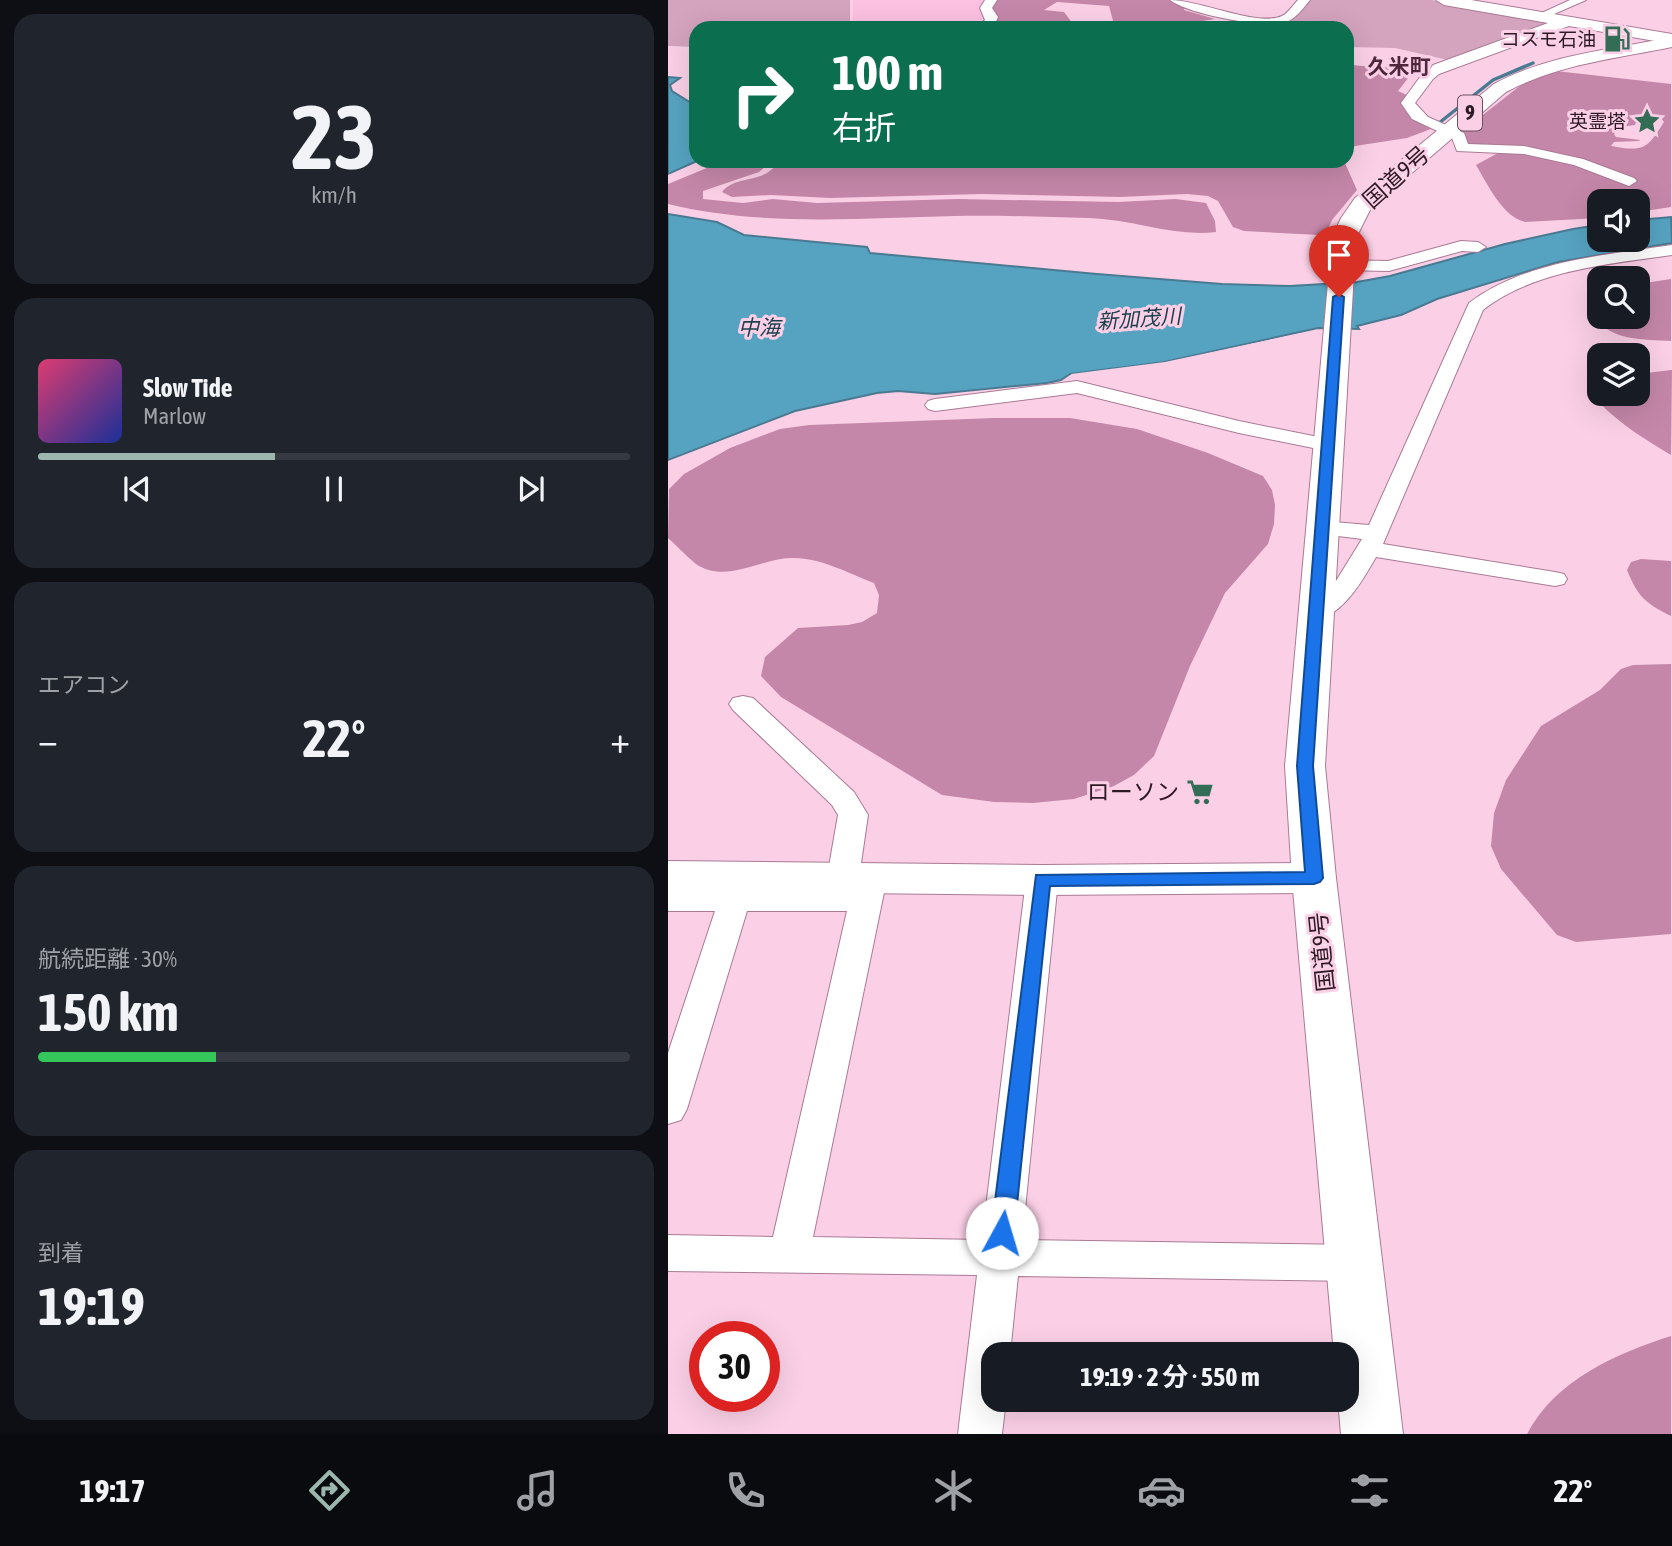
<!DOCTYPE html>
<html lang="ja">
<meta charset="utf-8">
<style>
body{margin:0;font-family:"Asap Condensed","Noto Sans JP",sans-serif;background:#20242c;color:#f1f3f6;height:100vh;display:flex;flex-direction:column;font-size:26px;white-space:nowrap}
*{box-sizing:border-box;margin:0}
p{font-size:23px;color:#9ea1a6}
.icon{flex:none;width:38px;height:38px;fill:none;stroke:currentColor;stroke-width:2;stroke-linecap:round;stroke-linejoin:round}
.map{position:relative;flex:1;overflow:hidden}
.details{display:flex;flex-direction:column;gap:14px;padding:14px;background:#0d0f14;width:668px}
.details>*{flex:none}
.top-card{position:absolute;left:21px;top:21px;width:665px;height:147px;border-radius:21px;box-shadow:0 7px 28px #0002;background:#0b6e4f;color:#fff;overflow:hidden}
.tools{position:absolute;left:919px;top:189px;display:grid;gap:14px}
.tools a{display:grid;place-items:center;width:63px;height:63px;border-radius:14px;background:#171b24;box-shadow:0 7px 28px #0002;font-size:35px}
.speed{position:absolute;left:21px;top:1321px;display:flex;gap:14px;font-size:35px;font-weight:700;text-align:center}
.speed>*{display:grid;place-content:center;width:91px;height:91px;border-radius:50%;background:#171b24;box-shadow:0 7px 28px #0002;line-height:1}
.speed .limit{border:10px solid #d22;background:#fff;color:#111}
.pin{position:absolute;display:grid;place-items:center;width:60px;height:60px;color:#fff;margin:-72px -30px;border-radius:50% 50% 50% 0;rotate:-45deg;box-shadow:0 0 7px #0007}
.pin .icon{rotate:45deg}
.me{position:absolute;width:77px;margin:-38px;rotate:6deg;stroke-linejoin:round;filter:drop-shadow(0 0 5px #0008)}
.turn{display:flex;align-items:center;gap:24px;height:147px;padding:0 28px;font-size:32px}
.turn .icon{width:91px;height:91px;stroke-width:2.5}
.turn b{display:block;font-size:49px;line-height:60px}
.big{font-size:52px;font-weight:700;line-height:1.1}
.details .widget{flex:1;display:flex;flex-direction:column;justify-content:center;gap:10px;min-width:0;padding:0 24px;border-radius:21px;background:#20242c}
.details .dial{align-items:center;gap:0}
.dial b{font-size:91px;line-height:1}
.song{display:flex;align-items:center;gap:21px}
.cover{width:84px;height:84px;border-radius:10px;background:linear-gradient(135deg,hsl(340 70% 55%),hsl(230 70% 35%))}
.played{height:7px;border-radius:4px;background:linear-gradient(90deg,#9cb7ae 40%,#363941 40%)}
.keys{display:flex;justify-content:space-around;direction:ltr}
.heat{display:flex;justify-content:space-between;align-items:center;font-size:38px;direction:ltr}
.charge{height:10px;border-radius:5px;background:linear-gradient(90deg,#34c759 30%,#363941 0)}
.trip{position:absolute;left:313px;top:1342px;width:378px;height:70px;border-radius:21px;background:#171b24;box-shadow:0 7px 28px #0002;font-weight:700;line-height:70px;text-align:center}
.tab-bar{display:flex;height:112px;justify-content:space-around;align-items:center;background:#090b0e;color:#9ea1a6}
.tab-bar .icon{width:49px;height:49px}
.tab-bar .active{color:#9cb7ae}
.tab-bar b{font-size:32px;color:#f1f3f6}
main{display:flex;flex:1;min-height:0}
.map>svg:first-child{display:block}
.built{fill:#fcc0e0}
.green{fill:#d4a3be}
.forest{fill:#c587a9;fill-rule:evenodd}
.water{fill:#56a3c1;stroke:#4a7a92;stroke-width:2}
.pier{fill:#fbd0e7}
.lines{fill:none;stroke-linecap:round;stroke-linejoin:round}
.stream{stroke:#4a7a92;stroke-width:3.5}
.street-casing{stroke:#aa7a94;stroke-width:2}
.secondary-casing{stroke:#aa7a94;stroke-width:2}
.highway-casing{stroke:#aa7a94;stroke-width:2}
.street{fill:#fff;fill-rule:evenodd}
.secondary{fill:#fff;fill-rule:evenodd}
.highway{fill:#fff;fill-rule:evenodd}
.route{fill:#1a73e8;stroke:#114b97;stroke-width:2}
.labels{text-anchor:middle;stroke-width:6;stroke-linejoin:round;paint-order:stroke}
.far-poi-label{font-size:19px;fill:#2d1a25;stroke:#fbd0e7;text-anchor:end}
.far-quarter-label{font-size:21px;font-weight:bold;fill:#4e263d;stroke:#fbd0e7}
.shield{fill:#fbd0e7;stroke:#6b515f;stroke-width:2}
.shield-label{font-size:21px;font-weight:bold;fill:#2d1a25}
.far-water-label{font-size:21px;font-style:italic;fill:#1c404e;stroke:#fbd0e7}
.street-label{font-size:23px;fill:#2d1a25;stroke:#fbd0e7}
.poi-label{font-size:23px;fill:#2d1a25;stroke:#fbd0e7;text-anchor:end}
</style>
<main>
<section class="details">
<div class="widget dial"><b>23</b><p>km/h</p></div>
<div class="widget">
<div class="song"><i class="cover"></i><div><b>Slow Tide</b><p>Marlow</p></div></div>
<div class="played"></div>
<div class="keys"><svg class="icon" aria-label="previous" viewBox="0 0 24 24"><path d="M18 5L8 12l10 7zM5 5v14"/></svg><svg class="icon" aria-label="pause" viewBox="0 0 24 24"><path d="M8 5v14M16 5v14"/></svg><svg class="icon" aria-label="next" viewBox="0 0 24 24"><path d="M6 5l10 7-10 7zM19 5v14"/></svg></div>
</div>
<div class="widget"><p>エアコン</p>
<div class="heat"><a>−</a><b class="big">22°</b><a>+</a></div>
</div>
<div class="widget"><p>航続距離 · 30%</p><b class="big">150 km</b><div class="charge"></div></div>
<div class="widget"><p>到着</p><b class="big">19:19</b></div>
</section>
<div class="map">
<svg width="1004" height="1434" viewBox="0 0 1004 1434">
<rect width="100%" height="100%" fill="#fbd0e7"/>
<path class="built" d="M185 0H317L314 4 319 21 310 28H185Z"/>
<g class="green">
<path d="M0 0H182V28H28V47L0 46Z"/>
<path d="M642 0H763L879 19 884 23 780 60 727 48 679 47V28H594L559 20C598 9 606 42 642 0Z"/>
</g>
<g class="forest">
<path d="M326 0H503L518 5 516 10 547 19 511 25V28H447L441 6 389 2 376 10 396 12 408 28H323L326 25 323 9Z"/>
<path d="M679 64C705 69 729 65 754 71L741 77 730 91 739 95 735 104 736 109 747 119 768 127 739 138 687 146 679 152Z"/>
<path d="M888 71 1003 84V207L970 212V201H931V218L857 222C834 216 820 185 808 165L830 153 800 144 793 132 853 85ZM981 116 993 118 996 122C979 149 976 152 943 146L946 142 971 141 972 140 948 137 946 134 953 127 967 125 970 117Z"/>
<path d="M56 161H97V167L91 172 35 191V199L75 203 105 199 149 203 290 199 450 202 508 199 538 203 547 221 548 232C505 237 464 219 421 218 377 217 332 215 287 216 191 218 95 227 0 204V184Z"/>
<path d="M110 161H676L689 190 664 220 658 234 651 235 576 231 565 227 550 201 540 196 519 194 452 197 314 194 162 198 103 195 64 197 54 192C68 174 98 185 110 161Z"/>
<path d="M1003 279V341C979 339 937 342 928 314L931 310V317H970V284Z"/>
<path d="M1003 370H1004L1003 455C978 440 931 412 920 385L931 378V394H970V374Z"/>
<path d="M326 418H402L469 429 540 453 595 476 604 490 607 505 606 524 600 544 557 593 522 666 486 756 466 775 446 786 406 799 365 803 326 802 274 795 113 697 93 676 97 657 130 628 180 625 194 622 209 613 211 595 206 583C180 573 151 557 123 558 92 559 57 584 28 564 18 556 9 546 0 538L1 489 16 474 62 448 112 429 141 425Z"/>
<path d="M973 559 1003 561V616C977 603 970 597 959 570L963 562Z"/>
<path d="M1003 664V934L908 942 889 935 833 869 823 846 826 813 838 780 873 726 932 690 953 669 965 665Z"/>
<path d="M1003 1336V1434H859C887 1380 949 1353 1003 1336Z"/>
</g>
<g class="water">
<path d="M0 77 12 78 2 85 4 91 28 106 29 161 0 174Z"/>
<path d="M0 214 49 222 76 235 199 247 202 253 429 274 554 284 622 286 689 282 722 276 837 244 905 229 931 225V240H970V220L1003 217 1004 243 890 262 769 299 733 315 689 326 691 329 650 328 496 362 402 374 393 380 379 383 267 394 230 391 209 393 127 411 0 460Z"/>
</g>
<path class="pier" d="M634 333 635 336 496 365 404 377 403 374 497 362Z"/>
<g class="lines">
<path class="stream" d="M771 123 825 80 865 63"/>
<g class="street-casing">
<g id="street">
<path d="M317 0H329L324 8 330 17 327 24 322 28H308L317 20 312 8Z"/>
<path d="M502 0C532 0 589 27 614 16 620 13 625 5 630 0H642C635 8 628 19 618 22 596 29 520 14 502 0Z"/>
<path d="M902 0H918L877 18 867 16Z"/>
<path d="M771 65 777 69 765 79 747 103 760 117 796 133 800 144 856 146 915 159 966 178 969 181 961 186 906 165 856 154 789 151 784 138 744 119 733 103 755 73Z"/>
<path d="M793 241 810 242 818 247 810 252 794 251 721 271 673 270 664 265 673 260 720 261Z"/>
<path d="M1004 245V255C941 264 866 270 815 310L715 544 887 572 896 574 899 579 896 584 887 586 708 557C695 580 669 626 639 618L635 613 668 581 694 539 646 533 642 528 646 523 654 521 701 525 801 303C856 261 937 255 1004 245Z"/>
<path d="M409 381 571 421 660 439 668 440 671 445 668 450 660 451 571 433 409 393 267 411 260 409 257 405 260 401 267 399Z"/>
<path d="M75 696 85 698 186 792 200 815 192 870 203 867 214 870 219 878 145 1237 314 1240 358 880 363 872 374 869 385 872 390 880 354 1240 687 1245 701 1250 707 1263 701 1276 687 1281 350 1276 342 1354H326V1400H338L334 1434H290L309 1275 0 1271V1235L105 1237 179 911H79L19 1109 13 1120 0 1124V1053L47 911H0V889H54L63 869 74 866 85 869 90 877 86 889H175L164 886 159 878 170 815 164 805 65 710 61 704 65 698Z"/>
</g>
</g>
<g class="secondary-casing">
<g id="secondary">
<path d="M768 0H803L1004 34V44L901 26 771 74 765 73 762 69 765 65 880 23 776 5Z"/>
<path d="M0 861 374 865 646 863 661 867 668 878 661 889 646 893 374 895 0 891Z"/>
</g>
</g>
<g class="highway-casing">
<path id="highway" d="M1004 37V47C946 59 891 64 838 92L703 208 688 238 657 766 668 878 735 1434H673L670 1400H679V1354H666L624 878 617 766 664 238 673 218 687 198 826 84C882 54 942 50 1004 37Z"/>
</g>
<use href="#street" class="street"/>
<use href="#secondary" class="secondary"/>
<use href="#highway" class="highway"/>
</g>
<path class="route" d="M671 294 676 297 645 766 655 878 652 882 646 884 382 886 346 1233 342 1240 334 1243 326 1240 323 1233 368 875 637 872 629 766 665 297Z"/>
<defs>
<g id="fuel-bare" transform="scale(2.1)"><path d="M-5.5-6h7V0h2V4h1.3V-2.5L3-4.5l.8-.8L6-3V5H2.5V1h-1V6h-7ZM-4.2-4.7v3.2H.2V-4.7Z" fill="#336d56" stroke="#fbd0e7" stroke-width="2.5" paint-order="stroke"/></g>
<g id="sight-bare" transform="scale(2.1)"><path d="M0-6L1.8-2.2L6-1.7L2.9 1.2L3.7 5.4L0 3.3L-3.7 5.4L-2.9 1.2L-6-1.7L-1.8-2.2Z" fill="#336d56" stroke="#fbd0e7" stroke-width="2.5" paint-order="stroke"/></g>
<g id="supermarket-bare" transform="scale(2.1)"><path d="M-6-5.5h2.5l.6 2H6L4.5 2H-2.5L-4.4-4H-6ZM-1.5 3.2a1.3 1.3 0 1 0 .1 0ZM3 3.2a1.3 1.3 0 1 0 .1 0Z" fill="#336d56" stroke="#fbd0e7" stroke-width="2.5" paint-order="stroke"/></g>
</defs>
<g fill-rule="evenodd">
<use href="#fuel-bare" x="949" y="39"/>
<use href="#sight-bare" x="979" y="121"/>
<use href="#supermarket-bare" x="532" y="792"/>
</g>
<g class="labels">
<g class="far-poi-label">
<text x="928" y="46">コスモ石油</text>
<text x="958" y="128">英霊塔</text>
</g>
<g class="far-quarter-label">
<text x="731" y="74">久米町</text>
</g>
<rect class="shield" x="790" y="95.5" width="24" height="35" rx="5"/>
<g class="shield-label">
<text x="802" y="120">9</text>
</g>
<g class="far-water-label">
<text transform="translate(471 319) rotate(-4)" y="7">新加茂川</text>
<text x="91" y="335">中海</text>
</g>
<g class="street-label">
<text transform="translate(728 177) rotate(-42)" y="8">国道9号</text>
<text transform="translate(654 952) rotate(-96)" y="8">国道9号</text>
</g>
<g class="poi-label">
<text x="511" y="800">ローソン</text>
</g>
</g>
</svg>
<div class="tools">
<a><svg class="icon" aria-label="sound" viewBox="0 0 24 24"><path d="M4 9h4l5-4v14l-5-4H4zM17 9q2 3 0 6"/></svg></a>
<a><svg class="icon" aria-label="search" viewBox="0 0 24 24"><circle cx="10" cy="10" r="6"/><path d="M15 15l6 6"/></svg></a>
<a><svg class="icon" aria-label="layers" viewBox="0 0 24 24"><path d="M12 4l9 5-9 5-9-5zM3 14l9 5 9-5"/></svg></a>
</div>
<div class="speed"><div class="limit">30</div></div>
<div class="pin" style="left:671px;top:297px;background:#d93025"><svg class="icon" aria-label="arrive" viewBox="0 0 24 24"><path d="M6 21V4h12l-3 4 3 4H6"/></svg></div>
<svg class="me" style="left:334px;top:1233px" viewBox="-20 -20 40 40"><circle r="19" fill="#fff"/><path d="M0-13L10 11 0 6-10 11z" fill="#1a73e8"/></svg>
<div class="trip">19:19 · 2 分 · 550 m</div>
<div class="top-card">
<div class="turn"><svg class="icon" aria-label="right" viewBox="0 0 24 24"><path d="M7 20v-9h11M14 6l5 5-5 5"/></svg><div><b>100 m</b>右折</div></div>
</div>
</div>
</main>
<nav class="tab-bar">
<b>19:17</b>
<svg class="icon active" aria-label="directions" viewBox="0 0 24 24"><path d="M12 3l9 9-9 9-9-9zM9 14v-3h6M13 9l2 2-2 2"/></svg>
<svg class="icon" aria-label="music" viewBox="0 0 24 24"><path d="M9 18V5l10-2v13"/><circle cx="6" cy="18" r="3"/><circle cx="16" cy="16" r="3"/></svg>
<svg class="icon" aria-label="phone" viewBox="0 0 24 24"><path d="M5 4h4l2 5-3 2q2 4 5 5l2-3 5 2v4C11 20 4 13 5 4z"/></svg>
<svg class="icon" aria-label="climate" viewBox="0 0 24 24"><path d="M12 3v18M4 7l16 10M4 17L20 7"/></svg>
<svg class="icon" aria-label="car" viewBox="0 0 24 24"><path d="M5 17H2v-5l4-1 3-4h7l3 4 3 1v5h-3M9 17h6M6 11h13"/><circle cx="7" cy="17" r="2"/><circle cx="17" cy="17" r="2"/></svg>
<svg class="icon" aria-label="filters" viewBox="0 0 24 24"><path d="M4 7h16M4 17h16"/><circle cx="9" cy="7" r="2"/><circle cx="15" cy="17" r="2"/></svg>
<b>22°</b>
</nav>
